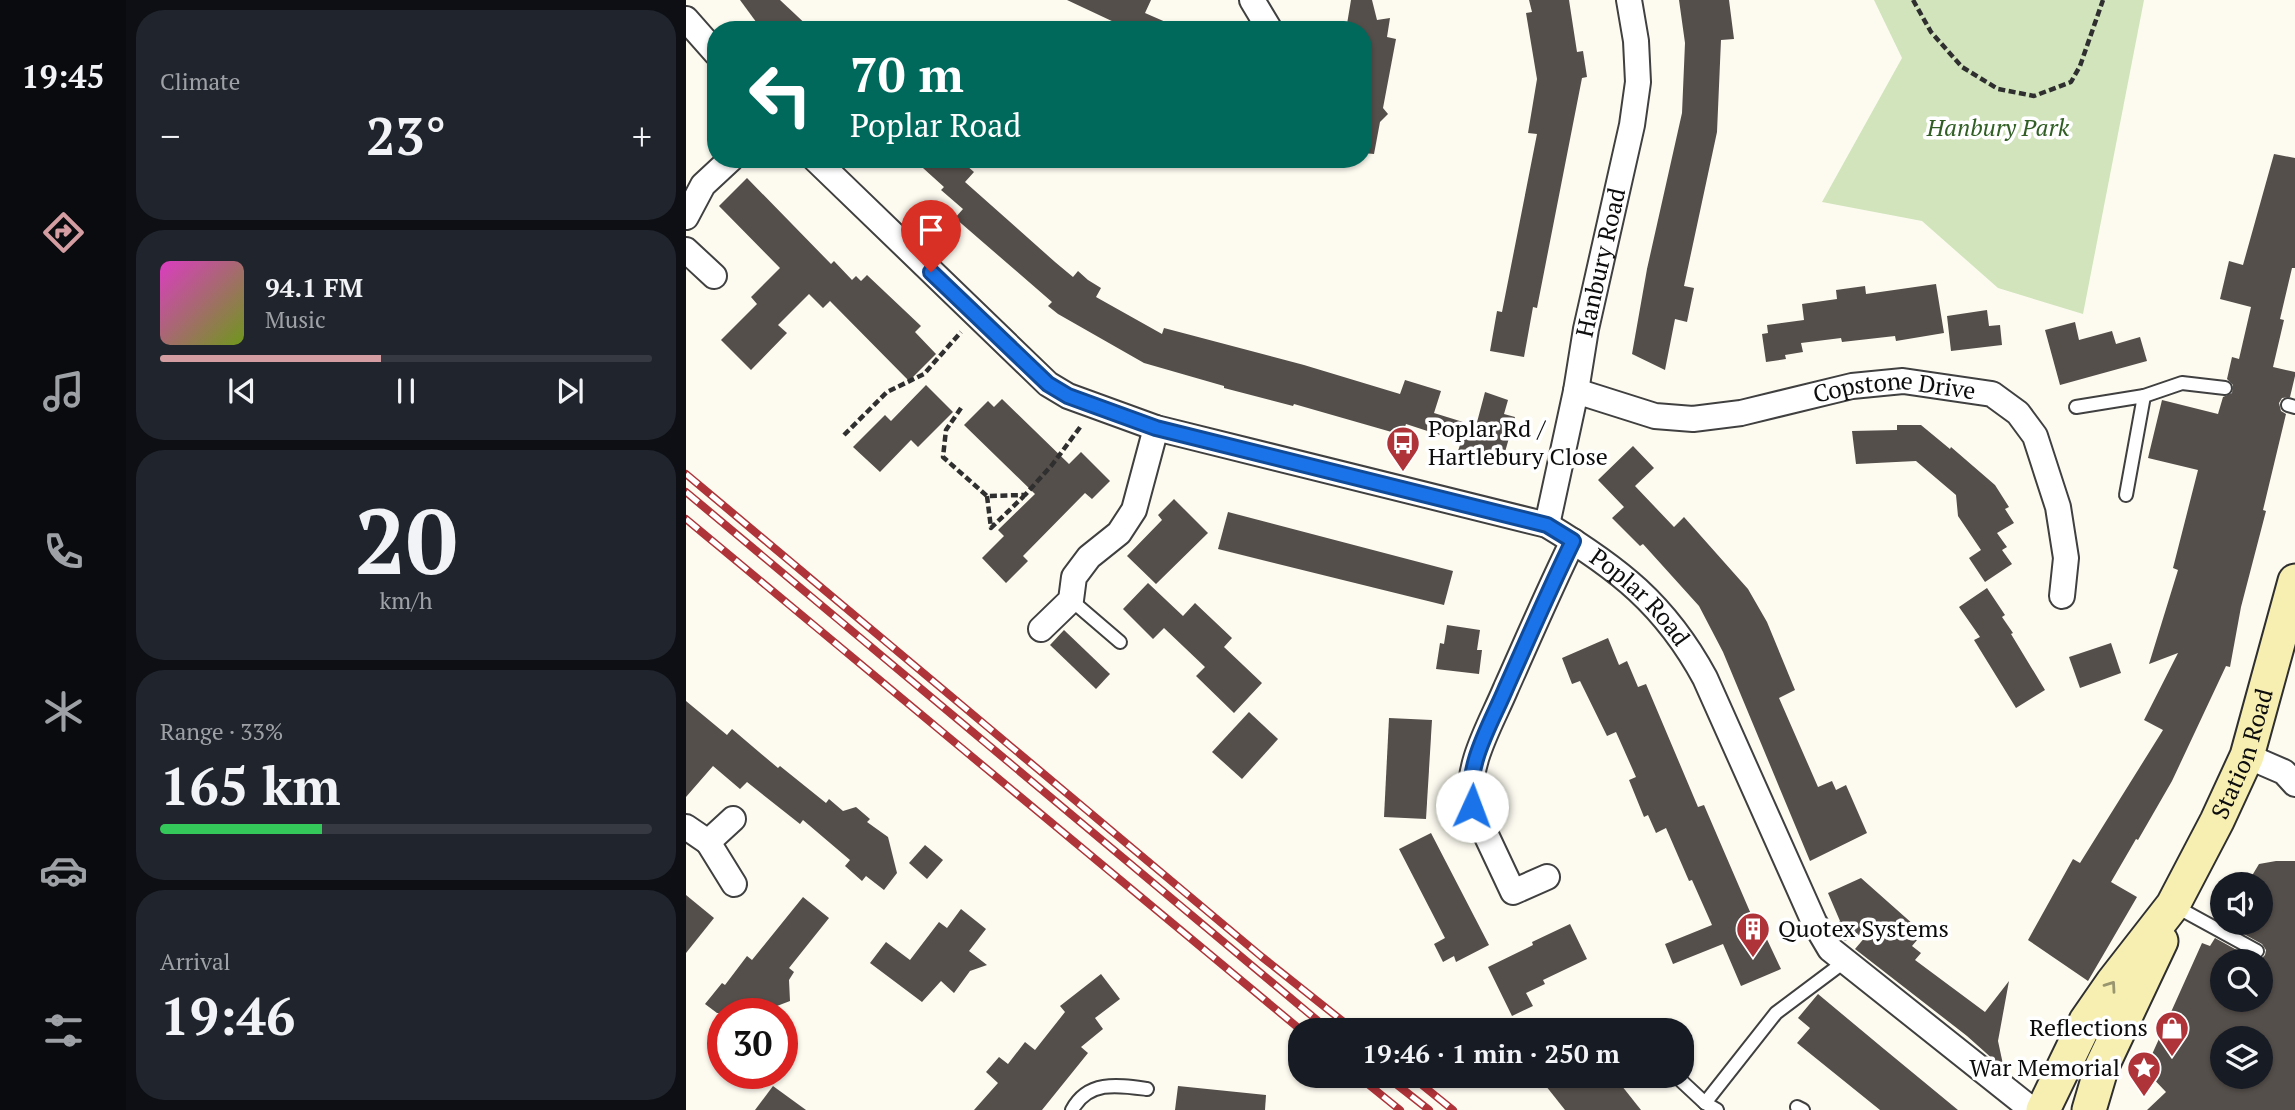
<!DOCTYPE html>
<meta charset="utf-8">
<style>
body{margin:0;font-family:"PT Serif",serif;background:#20242c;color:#f1f3f6;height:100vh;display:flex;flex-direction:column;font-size:26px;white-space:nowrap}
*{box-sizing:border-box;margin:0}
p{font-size:23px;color:#9ea1a6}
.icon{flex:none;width:38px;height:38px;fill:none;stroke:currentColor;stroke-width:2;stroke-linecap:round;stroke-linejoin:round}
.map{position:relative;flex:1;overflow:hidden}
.drawer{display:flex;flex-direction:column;gap:10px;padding:10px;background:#0d0f14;width:560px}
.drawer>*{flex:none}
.top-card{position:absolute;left:21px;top:21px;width:665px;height:147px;border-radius:28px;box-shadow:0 2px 5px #0004;background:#00695c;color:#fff;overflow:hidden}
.controls{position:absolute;left:1524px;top:872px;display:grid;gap:14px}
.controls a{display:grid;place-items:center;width:63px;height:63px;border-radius:50%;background:#171b24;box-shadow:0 2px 5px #0004;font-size:35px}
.speed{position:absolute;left:21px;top:998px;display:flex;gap:14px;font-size:35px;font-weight:700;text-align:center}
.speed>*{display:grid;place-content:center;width:91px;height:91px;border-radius:50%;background:#171b24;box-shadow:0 2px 5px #0004;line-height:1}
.speed .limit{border:10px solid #d22;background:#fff;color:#111}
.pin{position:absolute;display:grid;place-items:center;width:60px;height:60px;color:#fff;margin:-72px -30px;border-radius:50% 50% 50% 0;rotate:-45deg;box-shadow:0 0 7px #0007}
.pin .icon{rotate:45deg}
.me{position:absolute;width:77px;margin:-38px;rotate:2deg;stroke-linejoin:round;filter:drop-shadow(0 0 5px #0008)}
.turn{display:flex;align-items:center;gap:24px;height:147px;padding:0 28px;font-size:32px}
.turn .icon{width:91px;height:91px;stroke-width:2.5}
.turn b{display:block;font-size:49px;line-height:60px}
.big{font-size:52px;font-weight:700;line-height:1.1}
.drawer .tile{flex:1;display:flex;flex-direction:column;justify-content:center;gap:10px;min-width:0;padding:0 24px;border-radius:28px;background:#20242c}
.drawer .dial{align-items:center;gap:0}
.dial b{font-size:91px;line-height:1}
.song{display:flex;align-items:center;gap:21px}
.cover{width:84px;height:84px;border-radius:10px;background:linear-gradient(135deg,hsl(310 70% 55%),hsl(80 70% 35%))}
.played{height:7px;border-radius:4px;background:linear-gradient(90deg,#d39da1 45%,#363941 45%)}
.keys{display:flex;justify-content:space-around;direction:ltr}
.heat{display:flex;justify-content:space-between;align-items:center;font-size:38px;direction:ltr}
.charge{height:10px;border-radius:5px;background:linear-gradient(90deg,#34c759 33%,#363941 0)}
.trip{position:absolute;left:602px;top:1018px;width:406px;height:70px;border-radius:28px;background:#171b24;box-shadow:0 2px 5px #0004;font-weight:700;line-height:70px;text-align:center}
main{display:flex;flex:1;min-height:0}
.menu{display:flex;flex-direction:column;width:126px;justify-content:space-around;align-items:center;background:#090b0e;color:#9ea1a6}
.menu .icon{width:49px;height:49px}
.menu .current{color:#d39da1}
.menu b{font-size:32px;color:#f1f3f6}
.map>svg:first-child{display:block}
.green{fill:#d1e4bc}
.building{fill:#554f4b;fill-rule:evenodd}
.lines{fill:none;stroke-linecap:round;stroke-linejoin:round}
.service-casing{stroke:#404040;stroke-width:16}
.minor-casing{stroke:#404040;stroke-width:28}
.secondary-casing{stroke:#2f2f2f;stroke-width:37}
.path{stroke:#2f2f2f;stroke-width:4.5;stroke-dasharray:7 3.5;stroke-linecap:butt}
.service{stroke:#fff;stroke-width:12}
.minor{stroke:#fff;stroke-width:24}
.secondary{stroke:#f7efb1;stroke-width:33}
.rail-casing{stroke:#af343a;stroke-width:8}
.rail{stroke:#fff;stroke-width:5;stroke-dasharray:16;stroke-linecap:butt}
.oneway{stroke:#99956f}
.route-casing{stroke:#114b97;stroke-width:18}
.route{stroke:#1a73e8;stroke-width:12}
.labels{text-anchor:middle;stroke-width:7;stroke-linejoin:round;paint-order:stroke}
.park-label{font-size:24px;font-style:italic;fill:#305e24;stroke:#fff}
.street-label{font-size:24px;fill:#0d0d0d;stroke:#fff}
.poi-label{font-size:24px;fill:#0d0d0d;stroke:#fff;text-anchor:start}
</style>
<main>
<nav class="menu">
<b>19:45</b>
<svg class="icon current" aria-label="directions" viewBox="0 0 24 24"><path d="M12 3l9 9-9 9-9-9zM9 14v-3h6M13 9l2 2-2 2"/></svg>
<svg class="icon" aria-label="music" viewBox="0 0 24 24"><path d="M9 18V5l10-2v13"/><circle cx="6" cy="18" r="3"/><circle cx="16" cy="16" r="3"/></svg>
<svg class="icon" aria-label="phone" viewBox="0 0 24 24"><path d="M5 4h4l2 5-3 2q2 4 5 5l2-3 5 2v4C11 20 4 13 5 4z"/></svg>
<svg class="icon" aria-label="climate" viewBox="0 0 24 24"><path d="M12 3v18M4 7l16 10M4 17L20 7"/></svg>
<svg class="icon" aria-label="car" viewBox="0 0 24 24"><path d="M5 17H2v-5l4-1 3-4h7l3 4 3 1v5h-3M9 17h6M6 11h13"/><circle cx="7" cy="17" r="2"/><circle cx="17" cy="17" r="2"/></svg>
<svg class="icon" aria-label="filters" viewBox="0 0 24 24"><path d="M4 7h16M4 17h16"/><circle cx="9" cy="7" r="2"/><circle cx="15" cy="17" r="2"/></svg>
</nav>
<section class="drawer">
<div class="tile"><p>Climate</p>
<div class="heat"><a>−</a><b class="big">23°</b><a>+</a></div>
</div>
<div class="tile">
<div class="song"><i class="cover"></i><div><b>94.1 FM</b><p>Music</p></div></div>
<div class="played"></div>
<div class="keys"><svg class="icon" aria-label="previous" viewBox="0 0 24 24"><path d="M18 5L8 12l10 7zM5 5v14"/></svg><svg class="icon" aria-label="pause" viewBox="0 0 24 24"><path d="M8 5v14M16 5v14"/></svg><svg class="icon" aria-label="next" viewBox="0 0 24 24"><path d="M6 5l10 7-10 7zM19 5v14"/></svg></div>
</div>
<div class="tile dial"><b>20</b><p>km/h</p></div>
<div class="tile"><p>Range · 33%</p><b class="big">165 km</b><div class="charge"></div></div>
<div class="tile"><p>Arrival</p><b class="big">19:46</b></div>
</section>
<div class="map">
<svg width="1609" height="1110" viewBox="0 0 1609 1110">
<rect width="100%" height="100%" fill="#fdfbf0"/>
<path class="green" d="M1188 0H1458L1397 314 1312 288 1236 221 1136 202 1216 58Z"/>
<g class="building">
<path d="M54 0H94L126 30H76Z"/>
<path d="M381 0H465L459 13 498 30H445Z"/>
<path d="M665 0H686L691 20 704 18 701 37 710 39 697 108 702 114 694 122 688 154 677 153V30H660Z"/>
<path d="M843 0H883L891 52 897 51 901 77 896 78 851 308 847 307 838 357 804 351 811 311 816 312 851 134 842 133 851 79 840 13 846 12Z"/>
<path d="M993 0H1043L1048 39 1035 40 1031 132 998 286 1008 288 1001 322 989 319 979 370 946 354 961 269 996 113 999 43Z"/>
<path d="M1588 154 1609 158V268H1606L1594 319 1598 320 1587 367 1609 372V376L1604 397 1596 398 1593 403 1595 411 1600 414 1577 510 1580 511 1555 607 1544 667 1540 666 1486 781 1452 840 1450 839 1425 882 1451 897 1402 981 1342 940 1387 859 1394 863 1477 730 1458 720 1492 653 1463 664 1492 570 1487 568 1512 470 1462 458 1476 400 1532 414 1537 397 1546 393 1547 385 1541 379 1546 357 1553 359 1565 307 1534 299 1543 261 1557 265Z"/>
<path d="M227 159H273L288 172 279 182 369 262 387 277 392 271 402 280 415 288 410 297 476 334 478 328 618 365 714 394 719 380 755 391 748 413 790 426 799 392 822 400 818 414 829 417 815 466 771 454 775 442 720 424 716 435 608 404 607 406 538 388V386L458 363 372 314 362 306 366 302 269 218 277 209 255 190 258 187Z"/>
<path d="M61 178 145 264 148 261 166 280 170 276 175 281 181 275 235 326 229 332 250 354 223 381 144 301 137 308 123 294 92 325 101 333 65 370 35 340 71 304 65 297 94 268 33 206Z"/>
<path d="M1250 284 1258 333 1210 341 1209 336 1156 342 1155 338 1115 343 1117 352 1099 355 1100 359 1080 362 1076 334 1082 333 1081 325 1118 320 1116 304 1151 299 1150 290 1179 286 1180 294Z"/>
<path d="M1301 310 1303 326 1314 325 1316 345 1265 351 1261 316Z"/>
<path d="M1389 322 1393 340 1426 331 1430 344 1454 337 1461 361 1374 385 1359 330Z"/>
<path d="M240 385 267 412 232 447 225 440 194 472 167 447 199 415 205 421Z"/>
<path d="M316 399 383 464 395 452 424 481 406 499 399 493 337 556 342 561 320 583 296 558 318 536 312 530 349 494 278 425 302 401 308 407Z"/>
<path d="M1211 425H1235L1264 449 1265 447 1309 485 1323 507 1319 509 1328 523 1311 533 1321 547 1316 550 1326 564 1299 582 1283 558 1295 550 1272 516 1270 495 1230 461 1170 464 1166 431 1211 430Z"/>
<path d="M947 446 968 468 949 486 988 527 998 517 1062 589 1081 622 1109 690 1093 698 1132 787 1146 781 1150 790 1160 785 1181 833 1124 861 1037 652 1013 606 957 544 954 546 926 518 938 507 912 480Z"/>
<path d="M488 499 522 533 470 584 441 556 476 520 472 515Z"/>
<path d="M542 512 767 571 758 605 532 549Z"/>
<path d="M462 583 497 616 509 603 546 638 538 647 576 683 548 713 510 676 519 667 478 628 467 639 437 609Z"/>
<path d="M1301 588 1319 615 1316 617 1327 633 1325 634 1359 690 1330 708 1288 640 1294 637 1273 607Z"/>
<path d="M761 625 794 630 791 650H796L793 674 750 669 754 643 758 644Z"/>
<path d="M378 630 424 674 410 689 364 645Z"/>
<path d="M922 638 933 665 941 661 952 687 960 684 1012 807 1018 805 1074 935 1078 933 1095 969 1055 986 1037 944 987 964 979 944 1026 925 1006 880 1003 881 980 828 970 833 962 815 958 817 943 780 950 777 930 732 921 736 894 681 886 684 876 658Z"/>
<path d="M1425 643 1435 673 1394 688 1383 657Z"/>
<path d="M0 701 41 735 46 729 92 768 94 766 140 803 143 799 157 811 170 807 184 819 181 822 202 837 211 873 198 890 180 876 176 881 159 866 164 860 117 820 114 824 61 782 54 789 27 766 0 797Z"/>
<path d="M563 712 592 739 556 779 526 752Z"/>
<path d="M703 718 746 720 740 819 698 817Z"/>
<path d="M745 833 803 945 770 962 768 956 757 962 748 944 759 938 713 849Z"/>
<path d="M239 845 257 860 241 879 223 863Z"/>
<path d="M1590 861H1609V1110H1461L1480 1092 1459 1070 1516 943 1524 946 1529 938 1567 959H1575L1579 955 1580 950 1576 944 1538 923 1575 922V884H1561L1573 864ZM1536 961H1575V999H1536ZM1536 1038H1575V1076H1536Z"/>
<path d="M1175 878 1237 933 1226 946 1235 953 1229 960 1299 1012 1323 981 1312 1041 1318 1069 1281 1036 1169 949 1186 929 1159 941 1154 937 1148 927 1154 921 1142 893Z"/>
<path d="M0 895 28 918 0 953Z"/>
<path d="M117 897 143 918 103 968 108 972 103 980 104 1001 73 1013H31L19 1004 36 983 39 985 61 956 66 960Z"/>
<path d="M275 909 300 929 283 951 301 965 284 971 268 993 255 981 236 1002 184 963 200 942 224 960 253 922 261 928Z"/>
<path d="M884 924 901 959 857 980 859 984 840 993 847 1006 826 1016 802 967 847 945 846 942Z"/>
<path d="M415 974 434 999 409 1018 417 1029 395 1047 402 1053 356 1110H288L312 1083 300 1072 313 1057 322 1064 339 1042 349 1050 379 1012 374 1006Z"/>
<path d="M1132 994 1198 1049 1272 1110H1194L1111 1043 1124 1028 1112 1018Z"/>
<path d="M852 1076H928L955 1110H879Z"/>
<path d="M87 1086 120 1110H69Z"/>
<path d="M492 1086 580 1095 579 1110H489Z"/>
</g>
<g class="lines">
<g class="service-casing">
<g id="service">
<path d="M1458 396 1496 383 1539 388"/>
<path d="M1602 405 1609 407"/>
<path d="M1390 407 1458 396 1440 495"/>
<path d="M385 600 434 642"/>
<path d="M1487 905 1571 951"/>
<path d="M990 1076 1019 1103 1031 1110"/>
<path d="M1019 1103 1090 1013 1158 962"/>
<path d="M1111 1107 1117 1110"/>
<path d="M386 1110C402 1080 432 1085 461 1089"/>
</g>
</g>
<g class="minor-casing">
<g id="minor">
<path d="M566 0 584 30"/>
<path d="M0 19 30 53"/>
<path id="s1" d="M129 159 362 384 382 396 470 428 861 525C932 568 979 604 1019 678L1128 922 1144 949 1340 1105 1352 1110"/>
<path d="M0 217 17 185 45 159"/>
<path d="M0 250 28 276"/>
<path id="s2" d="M890 391 969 416 1007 419 1055 413 1166 386 1217 381 1306 394 1332 413 1349 436 1372 507 1380 558 1376 596"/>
<path id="s3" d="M861 525 890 391 900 329 946 125 952 82 950 41 943 0"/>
<path d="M355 629 385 600 388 577 403 557 433 533 448 510 470 428"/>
<path d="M1561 756 1598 772 1609 784"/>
<path d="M0 827 22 842 47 819"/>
<path d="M22 842 48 884"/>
<path d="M861 877 827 892 786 805C779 765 805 724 820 688 842 639 863 590 887 541"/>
</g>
</g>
<g class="secondary-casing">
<g id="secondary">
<path id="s4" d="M1357 1110 1400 1021 1427 982 1487 905 1531 821 1561 756 1609 581"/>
<path d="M1403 1110 1416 1066 1475 941"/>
</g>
</g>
<g class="path">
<path d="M1227 0 1245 32 1276 67 1312 89 1348 96 1385 82 1394 66 1417 0"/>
<path d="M275 408 260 430 257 457 301 496 339 495 366 465 395 426"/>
<path d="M158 435 201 392 238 374 275 332"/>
<path d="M301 496 305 528 338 496"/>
</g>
<use href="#service" class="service"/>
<use href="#minor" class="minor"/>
<use href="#secondary" class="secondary"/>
<g class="rail-casing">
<g id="rail">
<path d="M0 474 576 957 669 1031"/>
<path d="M0 492 644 1031"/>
<path d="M0 519 616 1031"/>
<path d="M672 1076 714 1110"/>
<path d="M700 1076 743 1110"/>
<path d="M725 1076 767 1110"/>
</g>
</g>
<use href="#rail" class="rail"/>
</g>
<defs><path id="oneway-chevron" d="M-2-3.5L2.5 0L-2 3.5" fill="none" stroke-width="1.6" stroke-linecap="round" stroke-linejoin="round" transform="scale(1.75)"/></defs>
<use class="oneway" href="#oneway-chevron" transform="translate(1425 986) rotate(-55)"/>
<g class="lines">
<g class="route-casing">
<path id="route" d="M245 272 362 384 382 396 470 428 861 525 887 541C863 590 842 639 820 688 805 724 779 765 786 806"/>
</g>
<use href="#route" class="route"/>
</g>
<defs>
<g id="bus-pin" transform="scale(1.75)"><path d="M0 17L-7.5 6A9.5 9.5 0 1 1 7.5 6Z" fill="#af343a" stroke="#fff"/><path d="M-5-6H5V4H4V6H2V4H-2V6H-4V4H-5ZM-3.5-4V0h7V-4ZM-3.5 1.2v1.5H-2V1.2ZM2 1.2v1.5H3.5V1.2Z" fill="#fff"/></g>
<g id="building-pin" transform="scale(1.75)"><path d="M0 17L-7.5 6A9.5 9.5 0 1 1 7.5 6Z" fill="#af343a" stroke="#fff"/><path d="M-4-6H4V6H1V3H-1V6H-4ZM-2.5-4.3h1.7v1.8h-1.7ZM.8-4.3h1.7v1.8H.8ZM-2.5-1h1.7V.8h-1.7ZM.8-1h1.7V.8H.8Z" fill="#fff"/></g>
<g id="shop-pin" transform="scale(1.75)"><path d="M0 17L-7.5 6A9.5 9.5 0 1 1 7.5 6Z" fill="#af343a" stroke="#fff"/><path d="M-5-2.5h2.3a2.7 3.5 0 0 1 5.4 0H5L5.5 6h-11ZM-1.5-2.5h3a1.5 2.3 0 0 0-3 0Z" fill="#fff"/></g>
<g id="sight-pin" transform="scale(1.75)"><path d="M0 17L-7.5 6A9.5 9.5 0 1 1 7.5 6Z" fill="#af343a" stroke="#fff"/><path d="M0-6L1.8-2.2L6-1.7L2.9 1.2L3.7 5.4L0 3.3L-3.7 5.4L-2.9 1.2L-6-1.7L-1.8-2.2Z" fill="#fff"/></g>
</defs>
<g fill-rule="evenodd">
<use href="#bus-pin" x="717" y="443"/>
<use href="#building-pin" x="1067" y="929"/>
<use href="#shop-pin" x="1486" y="1028"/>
<use href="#sight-pin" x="1458" y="1068"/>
</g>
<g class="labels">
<g class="park-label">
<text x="1312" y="136">Hanbury Park</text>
</g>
<g class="street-label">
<text dy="8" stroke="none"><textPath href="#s3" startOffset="268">Hanbury Road</textPath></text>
<text dy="8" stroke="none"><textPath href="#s2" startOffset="326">Copstone Drive</textPath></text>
<text dy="8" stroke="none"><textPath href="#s1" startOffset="962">Poplar Road</textPath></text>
<text dy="8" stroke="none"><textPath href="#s4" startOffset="411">Station Road</textPath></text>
</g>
<g class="poi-label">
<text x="742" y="437">Poplar Rd /<tspan x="742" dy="28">Hartlebury Close</tspan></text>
<text x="1092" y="937">Quotex Systems</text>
<text x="1462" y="1036" text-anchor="end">Reflections</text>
<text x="1434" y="1076" text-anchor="end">War Memorial</text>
</g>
</g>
</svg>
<div class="controls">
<a><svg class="icon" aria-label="sound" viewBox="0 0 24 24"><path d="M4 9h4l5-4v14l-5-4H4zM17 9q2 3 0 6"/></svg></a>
<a><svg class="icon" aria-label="search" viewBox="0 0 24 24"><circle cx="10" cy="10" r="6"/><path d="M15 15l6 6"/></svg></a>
<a><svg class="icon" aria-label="layers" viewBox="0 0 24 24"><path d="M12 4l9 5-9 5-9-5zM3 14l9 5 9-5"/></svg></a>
</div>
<div class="speed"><div class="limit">30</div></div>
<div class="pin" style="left:245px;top:272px;background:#d93025"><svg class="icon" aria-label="arrive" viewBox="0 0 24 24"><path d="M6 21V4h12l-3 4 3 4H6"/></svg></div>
<svg class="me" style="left:786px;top:806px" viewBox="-20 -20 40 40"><circle r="19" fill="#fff"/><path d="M0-13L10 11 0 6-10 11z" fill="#1a73e8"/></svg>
<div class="trip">19:46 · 1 min · 250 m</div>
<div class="top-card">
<div class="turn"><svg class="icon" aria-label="left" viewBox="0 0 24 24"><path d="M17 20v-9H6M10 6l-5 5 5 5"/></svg><div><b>70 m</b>Poplar Road</div></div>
</div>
</div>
</main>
